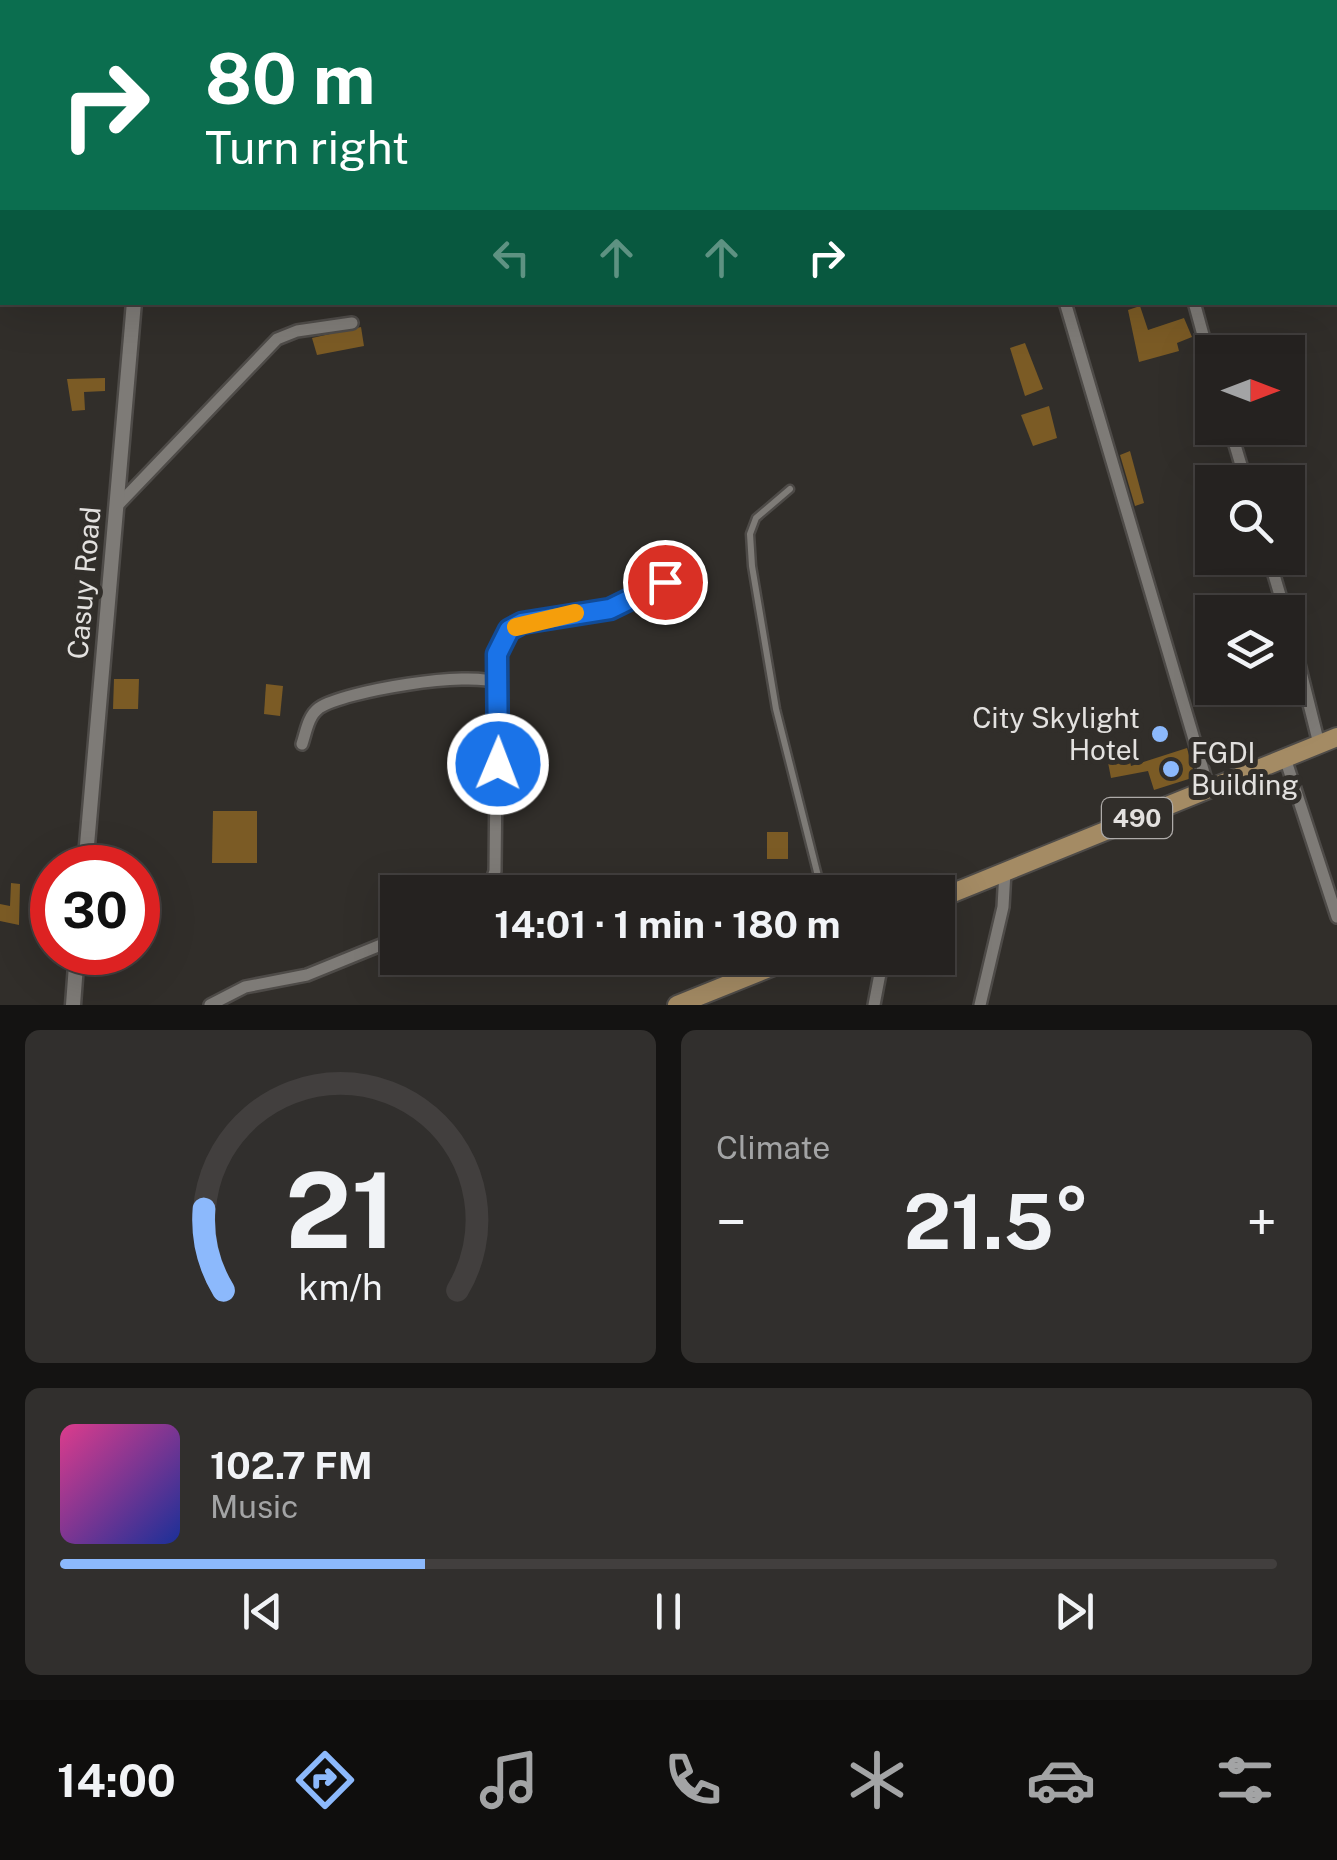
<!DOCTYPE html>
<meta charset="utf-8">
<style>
body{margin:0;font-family:"Public Sans",sans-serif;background:#312f2d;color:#f1f3f6;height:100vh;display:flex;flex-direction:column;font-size:38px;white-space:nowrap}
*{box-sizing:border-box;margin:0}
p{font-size:32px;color:#a3a4a5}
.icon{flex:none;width:55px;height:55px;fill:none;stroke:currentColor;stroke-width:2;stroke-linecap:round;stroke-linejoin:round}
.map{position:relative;height:1005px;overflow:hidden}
.sheet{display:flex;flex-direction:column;gap:25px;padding:25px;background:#141312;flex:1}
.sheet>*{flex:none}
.top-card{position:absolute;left:0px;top:0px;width:1338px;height:305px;box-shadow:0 10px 40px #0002,0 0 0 2px #423f3e;background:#0b6e4f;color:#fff;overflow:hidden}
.needle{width:65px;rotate:90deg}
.buttons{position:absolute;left:1195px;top:335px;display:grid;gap:20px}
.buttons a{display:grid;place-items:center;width:110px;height:110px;border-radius:0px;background:#252220;box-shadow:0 10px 40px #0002,0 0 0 2px #423f3e;font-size:50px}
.speed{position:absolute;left:30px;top:845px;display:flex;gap:20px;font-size:50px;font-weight:700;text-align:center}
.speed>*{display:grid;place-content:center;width:130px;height:130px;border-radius:50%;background:#252220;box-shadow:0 10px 40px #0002,0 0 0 2px #423f3e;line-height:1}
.speed .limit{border:15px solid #d22;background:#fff;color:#111}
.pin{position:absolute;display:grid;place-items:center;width:85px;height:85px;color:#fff;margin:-42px;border:5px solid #fff;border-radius:50%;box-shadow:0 2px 10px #0007}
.me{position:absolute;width:110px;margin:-55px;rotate:1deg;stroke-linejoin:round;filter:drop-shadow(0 0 8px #0008)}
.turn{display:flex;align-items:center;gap:35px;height:210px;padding:0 40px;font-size:45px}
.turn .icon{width:130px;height:130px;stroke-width:2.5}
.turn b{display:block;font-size:70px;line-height:85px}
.lanes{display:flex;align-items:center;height:95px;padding:0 40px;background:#0003;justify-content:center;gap:50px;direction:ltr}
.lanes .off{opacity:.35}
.big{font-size:75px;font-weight:700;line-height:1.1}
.sheet .tile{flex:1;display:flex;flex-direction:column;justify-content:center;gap:15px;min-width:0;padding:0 35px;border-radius:15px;background:#312f2d}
.sheet .dial{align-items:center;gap:0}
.dial svg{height:260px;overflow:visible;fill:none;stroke:#423f3e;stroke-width:7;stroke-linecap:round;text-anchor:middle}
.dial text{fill:#f1f3f6;stroke:none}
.song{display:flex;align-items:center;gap:30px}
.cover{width:120px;height:120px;border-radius:15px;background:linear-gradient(135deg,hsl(330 70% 55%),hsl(230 70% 35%))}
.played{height:10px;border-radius:5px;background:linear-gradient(90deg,#8cb9fc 30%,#423f3e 30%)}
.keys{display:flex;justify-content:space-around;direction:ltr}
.heat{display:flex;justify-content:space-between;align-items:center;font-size:55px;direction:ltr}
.sheet .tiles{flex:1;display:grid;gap:25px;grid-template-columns:1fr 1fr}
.tile:last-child{grid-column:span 2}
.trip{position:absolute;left:380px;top:875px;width:575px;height:100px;border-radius:0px;background:#252220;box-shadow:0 10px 40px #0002,0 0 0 2px #423f3e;font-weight:700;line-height:100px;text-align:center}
.tabs{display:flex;height:160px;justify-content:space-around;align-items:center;background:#0f0e0d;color:#a3a4a5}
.tabs .icon{width:70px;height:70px}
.tabs .selected{color:#8cb9fc}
.tabs b{font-size:45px;color:#f1f3f6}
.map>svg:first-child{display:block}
.building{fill:#7b5b25}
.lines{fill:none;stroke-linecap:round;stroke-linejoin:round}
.service-casing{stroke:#4e4b48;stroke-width:11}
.minor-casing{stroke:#4e4b48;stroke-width:16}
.tertiary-casing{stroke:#4e4b48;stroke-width:19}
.primary-casing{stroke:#4e4b48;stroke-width:22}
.service{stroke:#7e7b77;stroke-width:6}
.minor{stroke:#7e7b77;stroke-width:11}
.tertiary{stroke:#7e7b77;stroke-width:14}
.primary{stroke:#a48b64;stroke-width:18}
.route-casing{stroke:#114b97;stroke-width:25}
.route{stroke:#1a73e8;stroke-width:18}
.slow{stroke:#f59e0b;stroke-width:18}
.poi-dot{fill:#8cb9fc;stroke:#312e2a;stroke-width:4}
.labels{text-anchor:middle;stroke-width:10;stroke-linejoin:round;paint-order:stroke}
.shield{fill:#312e2a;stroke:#aeaba9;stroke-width:2.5}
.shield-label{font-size:25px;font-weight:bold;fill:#e3e1df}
.street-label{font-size:28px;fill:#e3e1df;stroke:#312e2a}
.poi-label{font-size:28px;fill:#e3e1df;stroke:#312e2a;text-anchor:end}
</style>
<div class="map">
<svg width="1337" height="1005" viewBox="0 0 1337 1005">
<rect width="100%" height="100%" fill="#312e2a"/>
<g class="building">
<path d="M1140 306 1148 330 1184 318 1192 337 1177 343 1179 351 1139 362 1128 310Z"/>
<path d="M361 327 364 346 317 355 312 338Z"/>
<path d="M1025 343 1043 389 1025 396 1010 348Z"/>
<path d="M105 378V391L84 392 85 410 72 411 67 379Z"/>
<path d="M1049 406 1057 438 1033 446 1021 415Z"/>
<path d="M1130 451 1144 503 1135 506 1120 455Z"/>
<path d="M114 679H139L138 709H113Z"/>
<path d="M266 684 283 686 280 716 264 714Z"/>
<path d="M1127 748 1131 766 1187 748 1195 777 1154 790 1148 771 1111 778 1106 752Z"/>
<path d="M213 811H257V863H212Z"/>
<rect x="767" y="832" width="21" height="27"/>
<path d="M11 883 20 884 19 925 0 921V904L10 906Z"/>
</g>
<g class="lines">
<g class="service-casing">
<g id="service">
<path d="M790 489 756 518 750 534 752 566 776 709 822 892"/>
<path d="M497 681C497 602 551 623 608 609 628 604 647 591 665 582"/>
</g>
</g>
<g class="minor-casing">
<g id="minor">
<path d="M86 0V2"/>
<path d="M492 0V2"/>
<path d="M969 0V2"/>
<path d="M1107 0V2"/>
<path d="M1215 0V2"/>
<path d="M1301 0 1302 2"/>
<path d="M235 2 250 0"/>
<path d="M0 35H2"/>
<path d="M1335 57H1337"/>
<path d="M0 81H2"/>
<path d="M0 126H2"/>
<path d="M1065 302 1209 790"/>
<path d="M1194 302 1212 368"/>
<path d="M1230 428 1246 482"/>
<path d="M116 507 277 339 297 331 352 323"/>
<path d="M1269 558 1285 612"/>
<path d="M1288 620 1319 744"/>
<path d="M302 744C306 732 308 716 319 708 344 691 471 670 497 683L495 871 488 892"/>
<path d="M1285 758 1337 917"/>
<path d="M210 1005 245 987 307 975 398 938"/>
<path d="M874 1005 883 958"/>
<path d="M980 1005 1003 907 1005 871"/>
</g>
</g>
<g class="tertiary-casing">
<g id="tertiary">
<path d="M148 0V2"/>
<path d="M85 868 134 302"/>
<path d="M73 1005 77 952"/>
</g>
</g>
<g class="primary-casing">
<g id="primary">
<path d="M938 899 1337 737"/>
<path d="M677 1005 794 958"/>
</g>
</g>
<use href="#service" class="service"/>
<use href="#minor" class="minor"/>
<use href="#tertiary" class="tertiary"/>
<use href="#primary" class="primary"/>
</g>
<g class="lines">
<g class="route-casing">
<path id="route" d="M498 764 497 654 509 630 522 623 610 609 665 582"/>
</g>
<use href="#route" class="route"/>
<path class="slow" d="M516 627 575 613"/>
</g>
<g class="poi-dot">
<circle cx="1160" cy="734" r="10"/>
<circle cx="1171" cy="769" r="10"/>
</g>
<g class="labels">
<rect class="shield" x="1102" y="798" width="70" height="40" rx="8"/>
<g class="shield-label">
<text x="1137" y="827">490</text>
</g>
<g class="street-label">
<text transform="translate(84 583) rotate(-85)" y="10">Casuy Road</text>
</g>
<g class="poi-label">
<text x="1140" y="728">City Skylight<tspan x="1140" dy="32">Hotel</tspan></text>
<text x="1191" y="763" text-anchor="start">FGDI<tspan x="1191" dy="32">Building</tspan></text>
</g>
</g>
</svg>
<div class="buttons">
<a><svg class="needle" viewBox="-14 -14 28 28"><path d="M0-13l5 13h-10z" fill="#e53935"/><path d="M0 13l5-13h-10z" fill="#a3a4a5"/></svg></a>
<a><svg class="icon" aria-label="search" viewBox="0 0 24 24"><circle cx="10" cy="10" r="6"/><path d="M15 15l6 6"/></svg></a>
<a><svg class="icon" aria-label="layers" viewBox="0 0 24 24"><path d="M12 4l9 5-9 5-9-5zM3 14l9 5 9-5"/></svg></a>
</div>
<div class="speed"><div class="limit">30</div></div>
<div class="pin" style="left:665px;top:582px;background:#d93025"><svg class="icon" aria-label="arrive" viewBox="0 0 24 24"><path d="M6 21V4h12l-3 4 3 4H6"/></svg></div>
<svg class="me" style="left:498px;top:764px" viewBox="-20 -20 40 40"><circle r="17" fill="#1a73e8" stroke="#fff" stroke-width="3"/><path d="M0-11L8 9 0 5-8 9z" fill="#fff"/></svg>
<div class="trip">14:01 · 1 min · 180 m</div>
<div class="top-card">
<div class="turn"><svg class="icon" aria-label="right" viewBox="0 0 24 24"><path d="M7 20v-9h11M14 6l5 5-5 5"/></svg><div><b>80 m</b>Turn right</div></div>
<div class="lanes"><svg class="icon off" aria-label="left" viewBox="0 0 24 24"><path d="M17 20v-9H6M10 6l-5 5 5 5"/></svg><svg class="icon off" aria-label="ahead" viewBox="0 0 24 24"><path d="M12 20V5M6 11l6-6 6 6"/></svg><svg class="icon off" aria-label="ahead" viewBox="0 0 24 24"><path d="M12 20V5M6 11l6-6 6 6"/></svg><svg class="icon" aria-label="right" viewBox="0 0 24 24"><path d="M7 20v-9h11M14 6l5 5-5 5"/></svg></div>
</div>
</div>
<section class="sheet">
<div class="tiles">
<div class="tile dial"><svg viewBox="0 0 100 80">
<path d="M14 69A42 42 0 1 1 86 69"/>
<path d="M14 69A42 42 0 0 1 8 44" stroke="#8cb9fc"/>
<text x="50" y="56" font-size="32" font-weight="700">21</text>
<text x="50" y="72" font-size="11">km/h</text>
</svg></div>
<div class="tile"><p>Climate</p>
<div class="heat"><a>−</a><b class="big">21.5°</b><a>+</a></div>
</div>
<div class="tile">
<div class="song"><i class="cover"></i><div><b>102.7 FM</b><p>Music</p></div></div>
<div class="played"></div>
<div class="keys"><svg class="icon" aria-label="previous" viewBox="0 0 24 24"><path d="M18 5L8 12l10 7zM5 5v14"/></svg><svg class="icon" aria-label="pause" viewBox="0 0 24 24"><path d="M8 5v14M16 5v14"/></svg><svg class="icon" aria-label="next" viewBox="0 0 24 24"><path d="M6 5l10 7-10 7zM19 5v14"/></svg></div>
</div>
</div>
</section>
<nav class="tabs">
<b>14:00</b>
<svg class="icon selected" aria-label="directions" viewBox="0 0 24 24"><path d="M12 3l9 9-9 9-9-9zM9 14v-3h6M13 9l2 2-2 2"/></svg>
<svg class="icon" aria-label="music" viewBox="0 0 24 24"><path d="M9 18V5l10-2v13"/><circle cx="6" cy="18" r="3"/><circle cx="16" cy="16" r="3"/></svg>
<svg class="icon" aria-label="phone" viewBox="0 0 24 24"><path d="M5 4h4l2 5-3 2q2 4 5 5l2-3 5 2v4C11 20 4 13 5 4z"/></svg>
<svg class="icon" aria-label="climate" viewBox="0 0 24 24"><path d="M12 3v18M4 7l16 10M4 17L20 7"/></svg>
<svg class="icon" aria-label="car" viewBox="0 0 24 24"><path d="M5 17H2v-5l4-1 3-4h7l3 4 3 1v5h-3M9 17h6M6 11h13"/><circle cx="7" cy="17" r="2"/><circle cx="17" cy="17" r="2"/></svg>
<svg class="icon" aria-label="filters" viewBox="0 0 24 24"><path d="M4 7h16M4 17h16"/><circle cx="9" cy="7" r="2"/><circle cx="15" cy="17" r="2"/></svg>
</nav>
